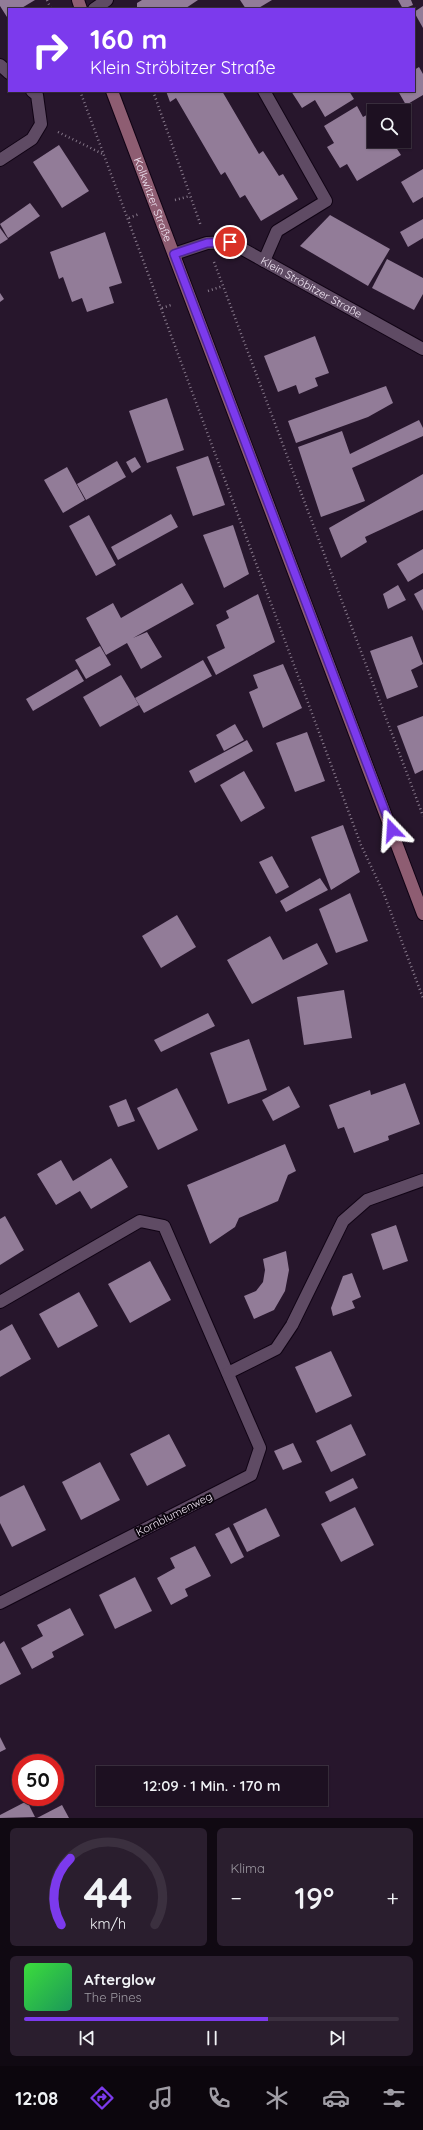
<!DOCTYPE html>
<html lang="de">
<meta charset="utf-8">
<style>
body{margin:0;font-family:Quicksand,sans-serif;background:#2a1e2e;color:#f1f3f6;height:100vh;display:flex;flex-direction:column;font-size:15px;white-space:nowrap}
*{box-sizing:border-box;margin:0}
p{font-size:13px;color:#a09da5}
.icon{flex:none;width:22px;height:22px;fill:none;stroke:currentColor;stroke-width:2;stroke-linecap:round;stroke-linejoin:round}
.map{position:relative;height:1818px;overflow:hidden}
.drawer{display:flex;flex-direction:column;gap:10px;padding:10px;background:#100912;flex:1}
.drawer>*{flex:none}
.top-card{position:absolute;left:8px;top:8px;width:407px;height:84px;border-radius:0px;box-shadow:0 1px 3px #0004,0 0 0 1px #3b303f;background:#7c3aed;color:#fff;overflow:hidden}
.tools{position:absolute;left:367px;top:104px;display:grid;gap:8px}
.tools a{display:grid;place-items:center;width:44px;height:44px;border-radius:0px;background:#1d1021;box-shadow:0 1px 3px #0004,0 0 0 1px #3b303f;font-size:20px}
.speed{position:absolute;left:12px;top:1754px;display:flex;gap:8px;font-size:20px;font-weight:700;text-align:center}
.speed>*{display:grid;place-content:center;width:52px;height:52px;border-radius:50%;background:#1d1021;box-shadow:0 1px 3px #0004,0 0 0 1px #3b303f;line-height:1}
.speed .limit{border:6px solid #d22;background:#fff;color:#111}
.pin{position:absolute;display:grid;place-items:center;width:34px;height:34px;color:#fff;margin:-17px;border:2px solid #fff;border-radius:50%;box-shadow:0 1px 4px #0007}
.me{position:absolute;width:44px;margin:-22px;rotate:340deg;stroke-linejoin:round;filter:drop-shadow(0 0 3px #0008)}
.turn{display:flex;align-items:center;gap:14px;height:84px;padding:0 16px;font-size:18px}
.turn .icon{width:52px;height:52px;stroke-width:2.5}
.turn b{display:block;font-size:28px;line-height:34px}
.big{font-size:30px;font-weight:600;line-height:1.1}
.drawer .tile{flex:1;display:flex;flex-direction:column;justify-content:center;gap:6px;min-width:0;padding:0 14px;border-radius:6px;background:#2a1e2e}
.drawer .dial{align-items:center;gap:0}
.dial svg{height:104px;overflow:visible;fill:none;stroke:#3b303f;stroke-width:7;stroke-linecap:round;text-anchor:middle}
.dial text{fill:#f1f3f6;stroke:none}
.song{display:flex;align-items:center;gap:12px}
.cover{width:48px;height:48px;border-radius:6px;background:linear-gradient(135deg,hsl(120 70% 55%),hsl(150 70% 35%))}
.played{height:4px;border-radius:2px;background:linear-gradient(90deg,#7c3aed 65%,#3b303f 65%)}
.keys{display:flex;justify-content:space-around;direction:ltr}
.heat{display:flex;justify-content:space-between;align-items:center;font-size:22px;direction:ltr}
.drawer .tiles{flex:1;display:grid;gap:10px;grid-template-columns:1fr 1fr}
.tile:last-child{grid-column:span 2}
.trip{position:absolute;left:96px;top:1766px;width:232px;height:40px;border-radius:0px;background:#1d1021;box-shadow:0 1px 3px #0004,0 0 0 1px #3b303f;font-weight:600;line-height:40px;text-align:center}
.tab-bar{display:flex;height:64px;justify-content:space-around;align-items:center;background:#0c060d;color:#a09da5}
.tab-bar .icon{width:28px;height:28px}
.tab-bar .on{color:#7c3aed}
.tab-bar b{font-size:18px;color:#f1f3f6}
.map>svg:first-child{display:block}
.building{fill:#927c98}
.lines{fill:none;stroke-linecap:round;stroke-linejoin:round}
.lane-casing{stroke:#100314;stroke-width:14}
.street-casing{stroke:#100314;stroke-width:14}
.secondary-casing{stroke:#100314;stroke-width:14}
.path{stroke:#887a8c;stroke-width:2.5;stroke-dasharray:1 3;stroke-linecap:butt}
.lane{stroke:#5f4b64;stroke-width:12}
.street{stroke:#5f4b64;stroke-width:12}
.secondary{stroke:#8e5d72;stroke-width:12}
.route-casing{stroke:#51269a;stroke-width:10}
.route{stroke:#7c3aed;stroke-width:7}
.labels{text-anchor:middle;stroke-width:4;stroke-linejoin:round;paint-order:stroke}
.street-label{font-size:11px;fill:#f1e6f4;stroke:#0c050e}
</style>
<div class="map">
<svg width="423" height="1818" viewBox="0 0 423 1818">
<rect width="100%" height="100%" fill="#27162c"/>
<g class="building">
<path d="M0 0H35L20 9H9V15L7 17 0 6Z"/>
<path d="M142 0H198L186 8V9H137V3Z"/>
<path d="M240 0H272L257 9H246Z"/>
<path d="M398 0H411L413 5 403 9Z"/>
<path d="M423 6V28L414 12Z"/>
<path d="M419 67 423 74V95L406 105 398 91H414V70Z"/>
<path d="M166 91H222L259 154 263 151 279 176 283 174 298 199 261 221 245 195 240 198 225 172 221 175 176 98 170 102Z"/>
<path d="M291 91H349L354 99 325 117 315 100 302 108Z"/>
<path d="M357 106 363 117 374 111V141H392L401 155 357 181 347 164 340 168 327 147 334 143 324 126Z"/>
<path d="M59 145 89 191 62 208 33 162Z"/>
<path d="M423 169V197L413 203 401 182Z"/>
<path d="M30 203 40 216 8 238 0 224Z"/>
<path d="M330 215 390 249 368 286 300 246Z"/>
<path d="M423 219V238L408 247 400 232Z"/>
<path d="M0 228 8 239 0 244Z"/>
<path d="M105 232 122 283 109 287 114 303 87 312 82 298 72 302 63 277 59 279 50 252Z"/>
<path d="M387 259 423 278V294L414 310 372 288Z"/>
<path d="M0 293 4 299 0 302Z"/>
<path d="M315 336 329 373 315 378 318 386 299 394 296 385 278 392 264 356Z"/>
<path d="M386 386 393 403 368 417 296 443 288 421Z"/>
<path d="M167 398 184 450 147 463 129 411Z"/>
<path d="M419 420 423 428V436L352 468 365 501 321 517 298 447 342 431 350 454Z"/>
<path d="M208 456 225 505 193 516 176 467Z"/>
<path d="M135 457 141 467 132 473 126 462Z"/>
<path d="M117 461 126 477 86 500 77 484Z"/>
<path d="M67 467 85 500 63 513 44 480Z"/>
<path d="M423 474V510L365 537 367 542 341 558 329 528Z"/>
<path d="M171 514 178 527 118 560 111 547Z"/>
<path d="M89 515 116 565 96 576 69 526Z"/>
<path d="M233 525 249 574 224 588 203 535Z"/>
<path d="M423 549V573L408 582 397 564Z"/>
<path d="M182 583 194 604 133 638 147 632 162 657 141 669 127 643 106 655 86 618 113 603 121 618Z"/>
<path d="M398 585 406 600 388 609 383 594Z"/>
<path d="M423 589V611L414 594Z"/>
<path d="M258 594 275 642 216 675 207 657 225 648 216 625 229 618 226 611Z"/>
<path d="M412 636 423 664 411 670 418 687 387 699 370 651Z"/>
<path d="M100 646 111 665 86 679 75 660Z"/>
<path d="M203 660 212 676 144 713 135 698Z"/>
<path d="M283 664 302 708 263 728 249 692 258 688 253 675Z"/>
<path d="M77 669 84 681 33 711 26 699Z"/>
<path d="M121 675 139 705 100 727 83 697Z"/>
<path d="M423 716V770L415 774 397 726Z"/>
<path d="M235 724 244 740 224 751 216 735Z"/>
<path d="M307 732 325 781 295 792 276 743Z"/>
<path d="M247 740 253 751 195 783 189 771Z"/>
<path d="M244 771 265 808 241 822 220 785Z"/>
<path d="M343 825 360 872 331 890 311 837Z"/>
<path d="M272 856 289 887 276 894 259 862Z"/>
<path d="M320 878 328 890 286 912 280 901Z"/>
<path d="M350 893 368 941 336 953 319 909Z"/>
<path d="M177 915 196 947 161 968 142 936Z"/>
<path d="M270 936 283 960 317 943 328 964 252 1004 227 960Z"/>
<path d="M344 990 352 1038 304 1045 297 997Z"/>
<path d="M208 1013 215 1026 161 1052 154 1040Z"/>
<path d="M249 1039 267 1090 228 1104 210 1053Z"/>
<path d="M405 1083 420 1124 388 1136 389 1140 354 1153 344 1127 338 1129 329 1105 370 1090 371 1095Z"/>
<path d="M289 1086 300 1107 273 1121 262 1100Z"/>
<path d="M177 1088 198 1130 158 1150 137 1108Z"/>
<path d="M126 1099 135 1121 118 1127 109 1106Z"/>
<path d="M285 1144 296 1171 288 1175 278 1201 239 1218 235 1227 210 1244 187 1185Z"/>
<path d="M111 1158 128 1187 91 1209 80 1191 56 1205 37 1174 61 1160 73 1181Z"/>
<path d="M5 1216 24 1250 0 1265V1219Z"/>
<path d="M396 1225 408 1261 383 1270 371 1234Z"/>
<path d="M286 1251 289 1270 285 1291 274 1310 254 1319 244 1296 256 1291 263 1282 265 1270 263 1259Z"/>
<path d="M150 1261 171 1300 130 1323 108 1284Z"/>
<path d="M352 1273 361 1297 352 1301 355 1308 333 1316 331 1308 343 1276Z"/>
<path d="M79 1292 98 1326 58 1348 39 1314Z"/>
<path d="M12 1324 31 1359 0 1377V1331Z"/>
<path d="M331 1351 352 1396 316 1413 295 1367Z"/>
<path d="M351 1424 366 1455 331 1472 316 1441Z"/>
<path d="M169 1434 186 1466 147 1486 130 1454Z"/>
<path d="M293 1443 302 1462 283 1470 274 1451Z"/>
<path d="M100 1462 120 1500 81 1520 62 1482Z"/>
<path d="M353 1478 358 1488 330 1502 325 1492Z"/>
<path d="M24 1485 46 1530 12 1547 0 1523V1497Z"/>
<path d="M355 1507 374 1545 341 1562 321 1524Z"/>
<path d="M266 1508 280 1536 247 1552 233 1524Z"/>
<path d="M229 1527 244 1557 231 1564 215 1534Z"/>
<path d="M195 1546 211 1576 185 1589 188 1596 171 1605 157 1578 175 1568 170 1558Z"/>
<path d="M135 1577 152 1611 115 1629 99 1595Z"/>
<path d="M70 1608 84 1635 52 1652 54 1657 32 1669 21 1648 43 1636 37 1625Z"/>
<path d="M4 1641 21 1674 0 1685V1644Z"/>
<path d="M0 1737 6 1749 0 1752Z"/>
<path d="M27 1801 35 1817 0 1818V1815Z"/>
<path d="M62 1805 69 1818H37Z"/>
</g>
<g class="lines">
<g class="lane-casing">
<path id="lane" d="M264 261 277 231 326 201 264 91"/>
</g>
<g class="street-casing">
<g id="street">
<path d="M94 9 107 0"/>
<path d="M0 65 9 73"/>
<path d="M0 160 32 139 41 124 37 95 32 91"/>
<path id="s1" d="M174 254 207 243 230 242 423 349"/>
<path d="M0 1302 140 1221 164 1226 260 1448 251 1475 0 1603"/>
<path d="M228 1373 276 1349 292 1325 343 1221 367 1200 423 1180"/>
</g>
</g>
<g class="secondary-casing">
<g id="secondary">
<path d="M78 0 81 9"/>
<path id="s2" d="M112 91 423 914"/>
</g>
</g>
<g class="path">
<path d="M47 0 51 9"/>
<path d="M80 91 361 845 384 894 423 998"/>
<path d="M153 91 201 226"/>
<path d="M58 132 103 154"/>
<path d="M175 200 190 196"/>
<path d="M129 218 139 214"/>
<path d="M214 262 423 816"/>
<path d="M208 291 223 286"/>
<path d="M162 308 171 305"/>
</g>
<use href="#lane" class="lane"/>
<use href="#street" class="street"/>
<use href="#secondary" class="secondary"/>
</g>
<g class="lines">
<g class="route-casing">
<path id="route" d="M230 242 207 243 174 254 392 830"/>
</g>
<use href="#route" class="route"/>
</g>
<g class="labels">
<g class="street-label">
<text dy="4" stroke="none"><textPath href="#s2" startOffset="116">Kolkwitzer Straße</textPath></text>
<text dy="4" stroke="none"><textPath href="#s1" startOffset="151">Klein Ströbitzer Straße</textPath></text>
<text transform="translate(174 1514) rotate(-27)" y="4">Kornblumenweg</text>
</g>
</g>
</svg>
<div class="tools">
<a><svg class="icon" aria-label="search" viewBox="0 0 24 24"><circle cx="10" cy="10" r="6"/><path d="M15 15l6 6"/></svg></a>
</div>
<div class="speed"><div class="limit">50</div></div>
<div class="pin" style="left:230px;top:242px;background:#d93025"><svg class="icon" aria-label="arrive" viewBox="0 0 24 24"><path d="M6 21V4h12l-3 4 3 4H6"/></svg></div>
<svg class="me" style="left:392px;top:830px" viewBox="-20 -20 40 40"><path d="M0-17L14 15 0 8-14 15z" fill="#7c3aed" stroke="#fff" stroke-width="4"/></svg>
<div class="trip">12:09 · 1 Min. · 170 m</div>
<div class="top-card">
<div class="turn"><svg class="icon" aria-label="right" viewBox="0 0 24 24"><path d="M7 20v-9h11M14 6l5 5-5 5"/></svg><div><b>160 m</b>Klein Ströbitzer Straße</div></div>
</div>
</div>
<section class="drawer">
<div class="tiles">
<div class="tile dial"><svg viewBox="0 0 100 80">
<path d="M14 69A42 42 0 1 1 86 69"/>
<path d="M14 69A42 42 0 0 1 21 18" stroke="#7c3aed"/>
<text x="50" y="56" font-size="32" font-weight="700">44</text>
<text x="50" y="72" font-size="11">km/h</text>
</svg></div>
<div class="tile"><p>Klima</p>
<div class="heat"><a>−</a><b class="big">19°</b><a>+</a></div>
</div>
<div class="tile">
<div class="song"><i class="cover"></i><div><b>Afterglow</b><p>The Pines</p></div></div>
<div class="played"></div>
<div class="keys"><svg class="icon" aria-label="previous" viewBox="0 0 24 24"><path d="M18 5L8 12l10 7zM5 5v14"/></svg><svg class="icon" aria-label="pause" viewBox="0 0 24 24"><path d="M8 5v14M16 5v14"/></svg><svg class="icon" aria-label="next" viewBox="0 0 24 24"><path d="M6 5l10 7-10 7zM19 5v14"/></svg></div>
</div>
</div>
</section>
<nav class="tab-bar">
<b>12:08</b>
<svg class="icon on" aria-label="directions" viewBox="0 0 24 24"><path d="M12 3l9 9-9 9-9-9zM9 14v-3h6M13 9l2 2-2 2"/></svg>
<svg class="icon" aria-label="music" viewBox="0 0 24 24"><path d="M9 18V5l10-2v13"/><circle cx="6" cy="18" r="3"/><circle cx="16" cy="16" r="3"/></svg>
<svg class="icon" aria-label="phone" viewBox="0 0 24 24"><path d="M5 4h4l2 5-3 2q2 4 5 5l2-3 5 2v4C11 20 4 13 5 4z"/></svg>
<svg class="icon" aria-label="climate" viewBox="0 0 24 24"><path d="M12 3v18M4 7l16 10M4 17L20 7"/></svg>
<svg class="icon" aria-label="car" viewBox="0 0 24 24"><path d="M5 17H2v-5l4-1 3-4h7l3 4 3 1v5h-3M9 17h6M6 11h13"/><circle cx="7" cy="17" r="2"/><circle cx="17" cy="17" r="2"/></svg>
<svg class="icon" aria-label="filters" viewBox="0 0 24 24"><path d="M4 7h16M4 17h16"/><circle cx="9" cy="7" r="2"/><circle cx="15" cy="17" r="2"/></svg>
</nav>
